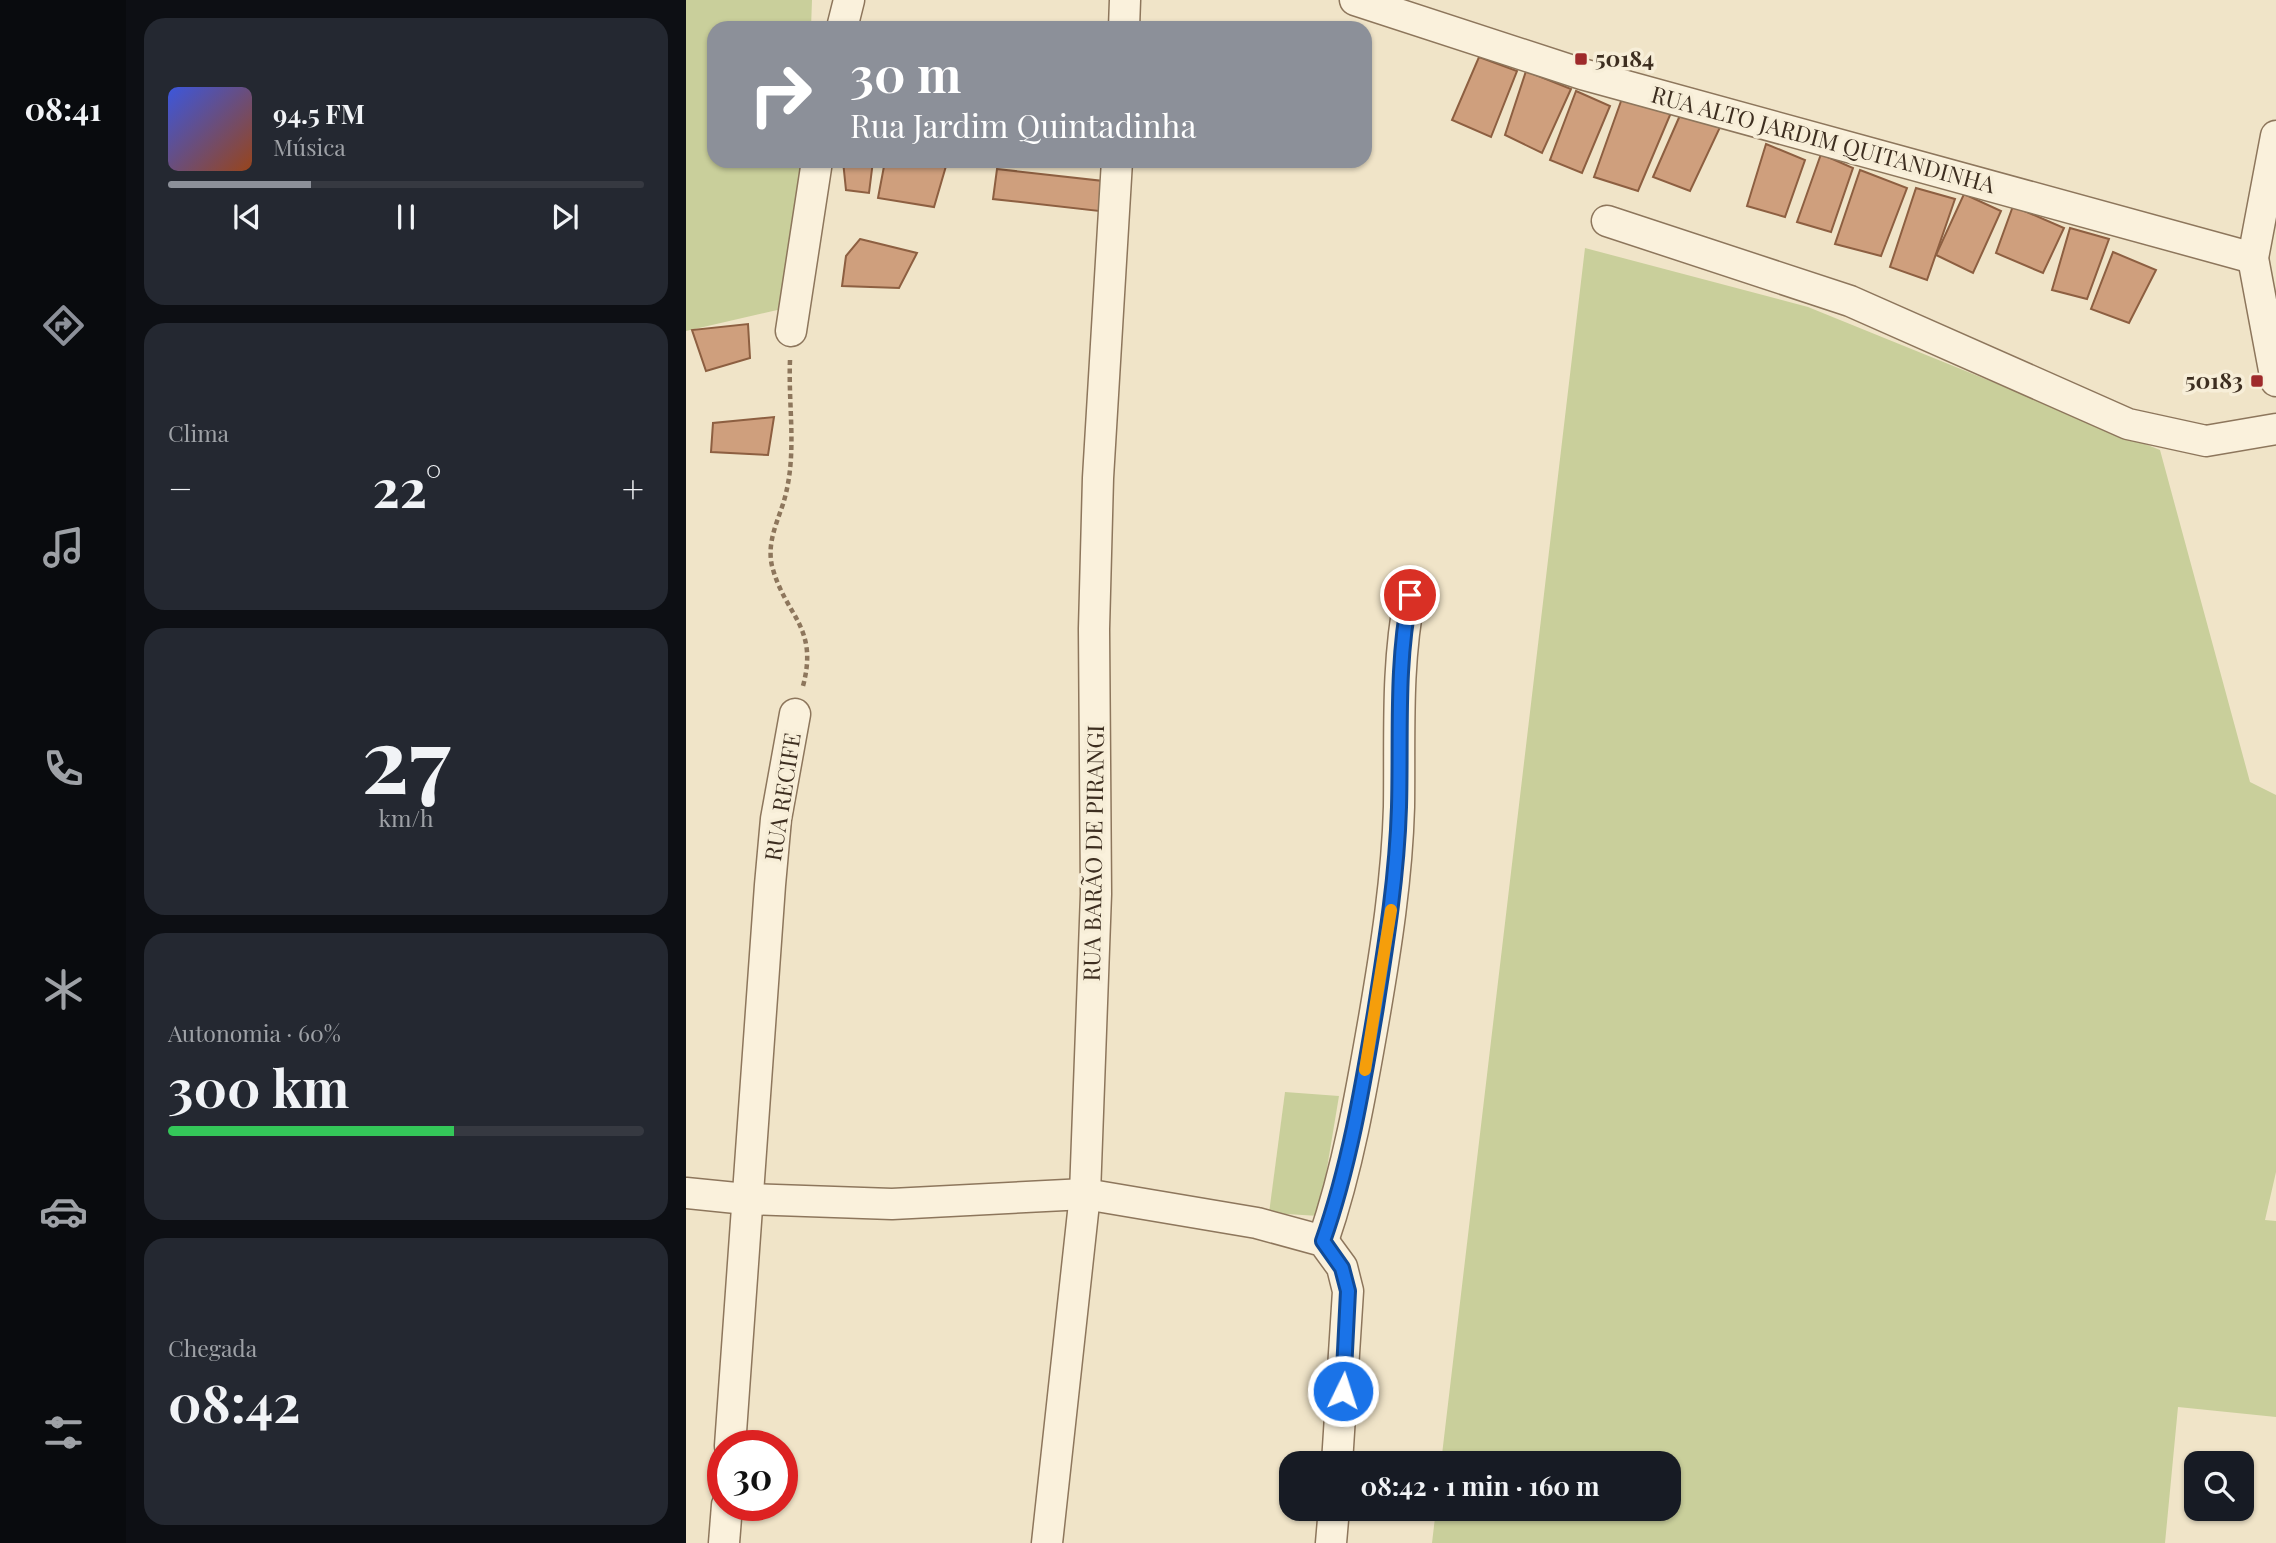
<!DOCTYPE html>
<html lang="pt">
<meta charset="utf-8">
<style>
body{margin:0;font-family:"Playfair Display",serif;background:#242831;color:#f1f3f6;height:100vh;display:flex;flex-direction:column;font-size:26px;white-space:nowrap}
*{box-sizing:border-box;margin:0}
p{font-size:23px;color:#9ea1a6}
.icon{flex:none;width:38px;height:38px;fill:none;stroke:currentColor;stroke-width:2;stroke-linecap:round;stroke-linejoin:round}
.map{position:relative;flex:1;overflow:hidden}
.panel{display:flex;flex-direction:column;gap:18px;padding:18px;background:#0d0f14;width:560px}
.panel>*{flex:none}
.hud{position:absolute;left:21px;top:21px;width:665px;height:147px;border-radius:21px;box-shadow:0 2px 5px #0004;background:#8c9099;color:#fff;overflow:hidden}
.fabs{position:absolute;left:1498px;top:1451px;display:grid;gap:14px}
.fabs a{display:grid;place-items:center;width:70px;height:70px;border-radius:14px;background:#171b24;box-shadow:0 2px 5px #0004;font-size:35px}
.speed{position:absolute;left:21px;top:1430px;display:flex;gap:14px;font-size:35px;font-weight:700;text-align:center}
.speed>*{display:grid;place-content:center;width:91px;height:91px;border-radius:50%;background:#171b24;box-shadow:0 2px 5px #0004;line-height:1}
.speed .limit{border:10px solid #d22;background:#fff;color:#111}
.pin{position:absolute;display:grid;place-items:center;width:60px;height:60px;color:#fff;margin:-30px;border:4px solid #fff;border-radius:50%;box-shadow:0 2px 7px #0007}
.me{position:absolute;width:77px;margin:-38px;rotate:4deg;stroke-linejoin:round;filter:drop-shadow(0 0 5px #0008)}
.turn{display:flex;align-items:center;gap:24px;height:147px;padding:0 28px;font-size:32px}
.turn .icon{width:91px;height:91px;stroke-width:2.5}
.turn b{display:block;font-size:49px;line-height:60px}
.big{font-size:52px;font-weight:700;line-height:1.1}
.panel .tile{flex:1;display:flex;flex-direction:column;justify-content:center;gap:10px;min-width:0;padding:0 24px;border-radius:21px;background:#242831}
.panel .dial{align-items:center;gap:0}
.dial b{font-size:91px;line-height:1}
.song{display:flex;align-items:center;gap:21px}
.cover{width:84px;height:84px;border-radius:10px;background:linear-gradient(135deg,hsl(230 70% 55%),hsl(20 70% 35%))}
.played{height:7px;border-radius:4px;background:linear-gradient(90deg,#8c9099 30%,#363941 30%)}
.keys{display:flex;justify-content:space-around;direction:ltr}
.heat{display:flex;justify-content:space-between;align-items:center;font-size:38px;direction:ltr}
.charge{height:10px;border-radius:5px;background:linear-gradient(90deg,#34c759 60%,#363941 0)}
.trip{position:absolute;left:593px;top:1451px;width:402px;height:70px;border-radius:21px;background:#171b24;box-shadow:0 2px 5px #0004;font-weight:700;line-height:70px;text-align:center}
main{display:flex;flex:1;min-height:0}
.dock{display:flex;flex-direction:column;width:126px;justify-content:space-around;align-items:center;background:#090b0e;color:#9ea1a6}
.dock .icon{width:49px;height:49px}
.dock .active{color:#8c9099}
.dock b{font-size:32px;color:#f1f3f6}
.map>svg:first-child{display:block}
.green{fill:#c9cf9b}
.building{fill:#cf9f7d;stroke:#8d5f41;stroke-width:2}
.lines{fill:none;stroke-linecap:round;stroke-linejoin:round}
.street-casing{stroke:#8d765c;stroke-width:33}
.path{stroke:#8d765c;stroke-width:4.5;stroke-dasharray:5 3.5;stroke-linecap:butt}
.street{stroke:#faf1dc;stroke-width:30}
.route-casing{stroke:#114b97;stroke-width:18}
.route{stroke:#1a73e8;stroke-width:12}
.slow{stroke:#f59e0b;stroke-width:12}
.poi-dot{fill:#9e2a2b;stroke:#f7eed8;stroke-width:2.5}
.labels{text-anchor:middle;stroke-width:7;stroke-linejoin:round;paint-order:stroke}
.poi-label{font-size:23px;font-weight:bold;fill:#3d2e20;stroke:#f7eed8;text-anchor:start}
.street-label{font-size:23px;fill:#3d2e20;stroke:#f7eed8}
</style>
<main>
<nav class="dock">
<b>08:41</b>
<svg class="icon active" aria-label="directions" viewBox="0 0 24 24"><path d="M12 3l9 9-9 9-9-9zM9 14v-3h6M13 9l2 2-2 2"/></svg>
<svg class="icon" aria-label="music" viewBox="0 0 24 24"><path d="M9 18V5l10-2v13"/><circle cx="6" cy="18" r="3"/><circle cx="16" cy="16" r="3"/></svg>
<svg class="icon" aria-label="phone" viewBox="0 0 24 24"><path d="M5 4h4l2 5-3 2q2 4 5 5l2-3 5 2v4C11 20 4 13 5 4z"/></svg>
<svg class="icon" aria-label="climate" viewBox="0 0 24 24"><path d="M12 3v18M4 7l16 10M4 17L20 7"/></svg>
<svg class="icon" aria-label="car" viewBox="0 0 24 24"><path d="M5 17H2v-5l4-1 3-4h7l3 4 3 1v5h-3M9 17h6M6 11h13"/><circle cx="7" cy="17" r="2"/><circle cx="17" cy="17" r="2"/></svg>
<svg class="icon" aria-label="filters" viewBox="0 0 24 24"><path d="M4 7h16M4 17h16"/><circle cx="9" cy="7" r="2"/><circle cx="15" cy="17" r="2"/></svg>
</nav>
<section class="panel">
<div class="tile">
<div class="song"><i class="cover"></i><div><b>94.5 FM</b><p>Música</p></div></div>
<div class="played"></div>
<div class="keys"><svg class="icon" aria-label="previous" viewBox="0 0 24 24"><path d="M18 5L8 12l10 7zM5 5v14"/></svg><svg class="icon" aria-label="pause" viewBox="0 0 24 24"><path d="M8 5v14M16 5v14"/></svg><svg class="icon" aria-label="next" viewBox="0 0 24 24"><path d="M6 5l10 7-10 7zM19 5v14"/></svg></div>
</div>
<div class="tile"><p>Clima</p>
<div class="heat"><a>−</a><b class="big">22°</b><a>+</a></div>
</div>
<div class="tile dial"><b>27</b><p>km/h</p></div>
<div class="tile"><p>Autonomia · 60%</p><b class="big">300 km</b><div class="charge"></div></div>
<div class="tile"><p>Chegada</p><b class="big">08:42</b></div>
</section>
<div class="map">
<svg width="1590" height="1543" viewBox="0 0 1590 1543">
<rect width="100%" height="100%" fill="#f0e4c8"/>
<g class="green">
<path d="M0 0H126L125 28H28V161H117L109 306 0 331Z"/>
<path d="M899 248 1122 307 1474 450 1564 782 1590 795V1172L1579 1220 1590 1221V1417L1492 1407 1479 1543H746L750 1509 984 1508V1463H755Z"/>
<path d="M599 1092 653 1096 633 1216 583 1213Z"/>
</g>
<g class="building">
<path d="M793 57 831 71 805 137 766 120Z"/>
<path d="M840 71 885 89 856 153 819 135Z"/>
<path d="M939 90 987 108 952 191 908 177Z"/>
<path d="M890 91 924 106 896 173 864 160Z"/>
<path d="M995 113 1036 123 1004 191 967 177Z"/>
<path d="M1080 144 1119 160 1099 217 1061 206Z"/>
<path d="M1135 154 1167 168 1145 232 1111 222Z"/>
<path d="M157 161H187L183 193 160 190Z"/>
<path d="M199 161H230L260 166 248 207 192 198Z"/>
<path d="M311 169 417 181 413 211 307 199Z"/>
<path d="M1174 170 1221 188 1195 256 1149 244Z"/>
<path d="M1230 188 1269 199 1241 280 1204 267Z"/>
<path d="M1278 194 1315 211 1287 273 1250 255Z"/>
<path d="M1327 206 1378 228 1357 273 1310 253Z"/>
<path d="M1384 228 1423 239 1401 299 1366 290Z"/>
<path d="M174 239 231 253 213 288 156 286 160 256Z"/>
<path d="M1427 252 1470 270 1443 323 1405 309Z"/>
<path d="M62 324 64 358 20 371 6 330Z"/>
<path d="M88 417 82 455 25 452 27 423Z"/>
</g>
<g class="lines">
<g class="street-casing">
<g id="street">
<path d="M669 0 896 74 1567 258"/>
<path d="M156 28 163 0"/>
<path d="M438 28 439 0"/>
<path d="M1590 136 1567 258 1590 381"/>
<path d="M921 221 1164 301 1442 424 1520 441 1590 429"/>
<path d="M105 331 131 161"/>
<path d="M0 1193 60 1199 206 1204 399 1194 571 1223 637 1241 656 1267 662 1291 651 1463"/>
<path d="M637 1241C662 1168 675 1093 688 1018 700 948 711 878 713 807 714 735 710 666 724 595"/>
<path d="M44 1446 84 885 90 819 109 714"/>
<path d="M38 1543 41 1505"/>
<path d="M361 1543 399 1194 410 894 408 629 412 478 431 161"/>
<path d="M645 1543 648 1508"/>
</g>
</g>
<path class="path" d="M104 360C102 409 112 456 97 504 90 525 81 544 86 566 99 616 133 626 117 686"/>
<use href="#street" class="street"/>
</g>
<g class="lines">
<g class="route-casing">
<path id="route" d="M657 1391 662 1291 656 1268 637 1241C663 1167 676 1090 689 1013 700 944 711 876 713 807 715 735 710 666 724 595"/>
</g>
<use href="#route" class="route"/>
<path class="slow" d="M679 1070 705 910"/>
</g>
<g class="poi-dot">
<rect x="888" y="52" width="14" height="14" rx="3.5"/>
<rect x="1564" y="374" width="14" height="14" rx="3.5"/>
</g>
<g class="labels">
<g class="poi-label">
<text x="909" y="67">50184</text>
<text x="1557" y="389" text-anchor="end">50183</text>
</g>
<g class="street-label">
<text transform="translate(1137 140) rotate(15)" y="8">RUA ALTO JARDIM QUITANDINHA</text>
<text transform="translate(97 797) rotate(-81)" y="8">RUA RECIFE</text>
<text transform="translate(408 853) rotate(-89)" y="8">RUA BARÃO DE PIRANGI</text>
</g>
</g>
</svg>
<div class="fabs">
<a><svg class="icon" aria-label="search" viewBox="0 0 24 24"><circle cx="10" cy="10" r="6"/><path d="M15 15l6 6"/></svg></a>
</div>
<div class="speed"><div class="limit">30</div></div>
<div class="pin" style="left:724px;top:595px;background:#d93025"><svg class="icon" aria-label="arrive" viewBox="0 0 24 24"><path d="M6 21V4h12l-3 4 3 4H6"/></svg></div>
<svg class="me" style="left:657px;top:1391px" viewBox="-20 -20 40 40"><circle r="17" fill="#1a73e8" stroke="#fff" stroke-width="3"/><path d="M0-11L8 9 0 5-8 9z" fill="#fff"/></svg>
<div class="trip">08:42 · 1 min · 160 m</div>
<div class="hud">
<div class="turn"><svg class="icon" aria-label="right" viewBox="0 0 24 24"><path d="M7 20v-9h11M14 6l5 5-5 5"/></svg><div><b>30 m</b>Rua Jardim Quintadinha</div></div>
</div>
</div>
</main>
